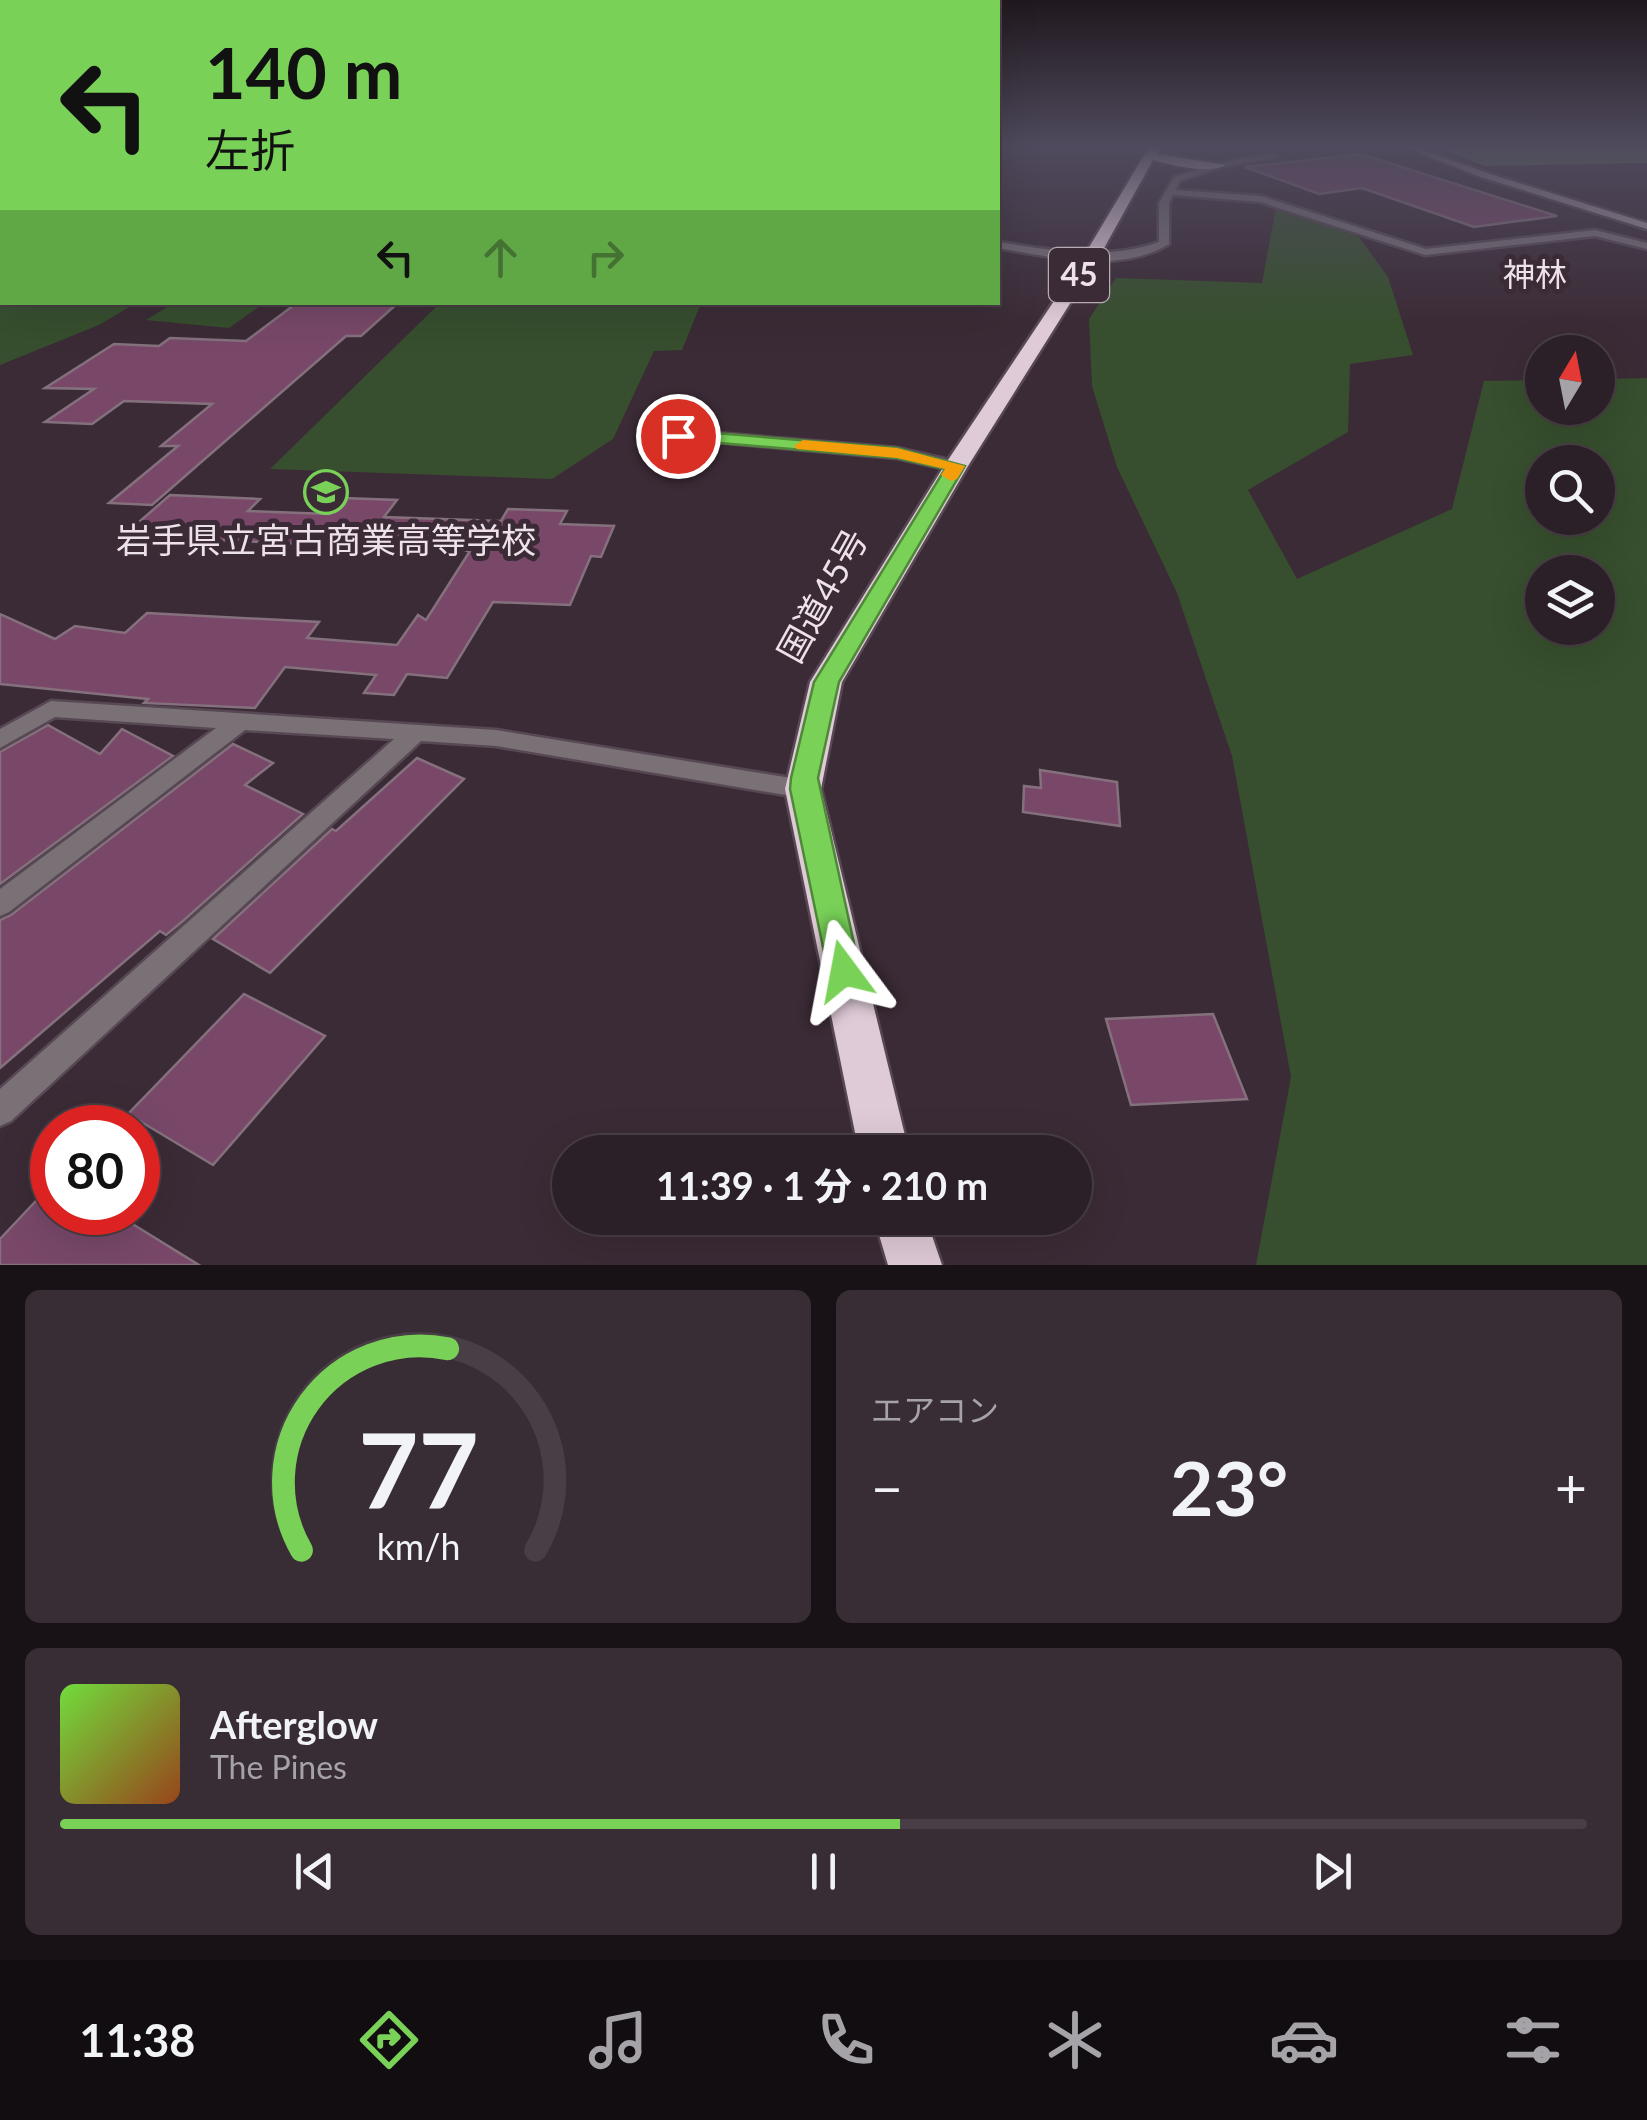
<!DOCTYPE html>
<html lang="ja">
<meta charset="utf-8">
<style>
body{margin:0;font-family:Lato,"Noto Sans JP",sans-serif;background:#382d34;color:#f1f3f6;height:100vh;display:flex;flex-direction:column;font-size:38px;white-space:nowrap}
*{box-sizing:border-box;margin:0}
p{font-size:32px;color:#a6a3a8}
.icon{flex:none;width:55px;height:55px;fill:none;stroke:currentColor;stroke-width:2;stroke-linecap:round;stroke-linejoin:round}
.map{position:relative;height:1265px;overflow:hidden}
.sheet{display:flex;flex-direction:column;gap:25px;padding:25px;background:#181216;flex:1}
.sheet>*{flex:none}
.guide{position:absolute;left:0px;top:0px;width:1000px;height:305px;box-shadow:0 10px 40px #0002,0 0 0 2px #483e45;background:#79d158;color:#111;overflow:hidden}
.needle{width:65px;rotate:10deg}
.tools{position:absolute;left:1525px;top:335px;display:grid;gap:20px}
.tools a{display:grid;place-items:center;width:90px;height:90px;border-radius:50%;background:#2c2028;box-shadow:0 10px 40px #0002,0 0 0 2px #483e45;font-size:50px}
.speed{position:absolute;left:30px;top:1105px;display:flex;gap:20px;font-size:50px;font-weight:700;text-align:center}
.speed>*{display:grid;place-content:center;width:130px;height:130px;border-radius:50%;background:#2c2028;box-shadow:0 10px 40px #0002,0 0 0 2px #483e45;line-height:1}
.speed .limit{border:15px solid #d22;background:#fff;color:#111}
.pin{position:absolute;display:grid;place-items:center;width:85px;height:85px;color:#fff;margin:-42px;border:5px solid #fff;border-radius:50%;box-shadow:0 2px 10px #0007}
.me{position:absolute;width:110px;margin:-55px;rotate:347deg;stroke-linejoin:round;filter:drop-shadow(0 0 8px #0008)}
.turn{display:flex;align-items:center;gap:35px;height:210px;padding:0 40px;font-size:45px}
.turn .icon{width:130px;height:130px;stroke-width:2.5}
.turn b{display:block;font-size:70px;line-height:85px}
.lanes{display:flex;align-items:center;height:95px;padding:0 40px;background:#0003;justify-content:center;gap:50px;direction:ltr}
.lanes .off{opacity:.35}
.big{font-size:75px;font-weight:700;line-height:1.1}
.sheet .tile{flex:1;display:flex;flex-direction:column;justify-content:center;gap:15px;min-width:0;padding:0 35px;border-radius:15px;background:#382d34}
.sheet .dial{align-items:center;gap:0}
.dial svg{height:260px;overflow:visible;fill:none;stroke:#483e45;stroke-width:7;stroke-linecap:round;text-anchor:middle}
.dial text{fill:#f1f3f6;stroke:none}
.song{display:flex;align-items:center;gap:30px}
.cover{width:120px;height:120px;border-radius:15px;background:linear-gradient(135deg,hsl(100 70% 55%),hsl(20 70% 35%))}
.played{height:10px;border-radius:5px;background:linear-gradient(90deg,#79d158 55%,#483e45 55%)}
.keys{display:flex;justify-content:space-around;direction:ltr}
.heat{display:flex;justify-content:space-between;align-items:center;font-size:55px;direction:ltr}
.sheet .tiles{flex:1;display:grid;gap:25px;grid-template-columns:1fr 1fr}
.tile:last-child{grid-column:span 2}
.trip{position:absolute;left:552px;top:1135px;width:540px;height:100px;border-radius:50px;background:#2c2028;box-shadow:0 10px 40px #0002,0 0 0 2px #483e45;font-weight:700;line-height:100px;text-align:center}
.tabs{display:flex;height:160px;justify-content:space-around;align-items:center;background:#120d10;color:#a6a3a8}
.tabs .icon{width:70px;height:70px}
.tabs .selected{color:#79d158}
.tabs b{font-size:45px;color:#f1f3f6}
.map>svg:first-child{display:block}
.green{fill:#374f2e;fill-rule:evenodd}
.water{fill:#5f8253}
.building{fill:#794869;stroke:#84717d;stroke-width:2.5}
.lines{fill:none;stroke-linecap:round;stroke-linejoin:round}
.street-casing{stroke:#574853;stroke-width:5}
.secondary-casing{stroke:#574853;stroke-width:5}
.highway-casing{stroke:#574853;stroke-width:5}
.street{fill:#7a7177;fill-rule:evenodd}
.secondary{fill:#a3959e;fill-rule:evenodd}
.highway{fill:#dfcad7;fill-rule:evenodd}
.route{fill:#79d158;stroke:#4f8839;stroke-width:2.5}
.slow{fill:#f59e0b}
.labels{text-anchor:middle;stroke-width:10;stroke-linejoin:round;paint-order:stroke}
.shield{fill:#3b2b36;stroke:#b8abb3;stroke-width:2.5}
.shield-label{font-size:32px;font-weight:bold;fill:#ede2e9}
.far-neighbourhood-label{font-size:32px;fill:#ede2e9;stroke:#3b2b36}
.poi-label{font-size:35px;fill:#ede2e9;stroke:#3b2b36}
.street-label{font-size:35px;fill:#ede2e9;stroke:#3b2b36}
</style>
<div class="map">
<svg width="1647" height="1265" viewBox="0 0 1647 1265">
<rect width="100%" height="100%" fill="#3b2b36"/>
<g class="green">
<path d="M0 147 2 302 136 303 99 325 0 365Z"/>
<path d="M1276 207 1359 237 1388 277 1413 355 1350 364 1348 432 1248 490 1297 579 1452 509 1484 381 1542 380V408H1598V379L1647 378V1265H1256L1291 1077 1232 756 1177 593 1117 467 1092 386 1089 319 1116 278 1262 283ZM1542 462H1598V518H1542ZM1542 572H1598V628H1542Z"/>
<path d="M441 302H701V303L682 350 654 351 613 439 552 479 270 469Z"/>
<path d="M174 303V302L264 303 229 328 146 320Z"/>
</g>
<path class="water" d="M1435 147H1647V163L1485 166Z"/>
<g class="building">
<path d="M1361 154 1557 216 1474 227 1362 188 1319 194 1245 167Z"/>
<path d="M298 302H399L361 336H346L152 505 109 503 178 446H161L212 404 124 401 92 424 45 422 94 389 45 388 114 344 159 346 170 338 246 341Z"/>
<path d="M170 495 260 499 248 511 329 514 343 498 397 500 384 517 501 521 508 509 567 511 560 524 614 526 601 557 591 556 570 605 493 602 447 678 407 674 394 695 364 693 376 675 285 667 255 708 144 703 148 699 0 684V614L55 639 75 626 125 633 147 613 319 622 307 638 397 645 418 615 426 620 470 551 123 536Z"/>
<path d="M48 725 100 754 122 729 173 756 0 884V752Z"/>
<path d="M233 744 273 763 245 785 303 814 183 921 166 935 160 931 0 1068V920L11 915Z"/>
<path d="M417 758 464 779 270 973 213 939 332 829 336 831Z"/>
<path d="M1040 770 1117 782 1120 826 1023 812 1024 786 1041 788Z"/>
<path d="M244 994 325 1036 213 1165 128 1114Z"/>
<path d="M1213 1014 1247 1099 1131 1105 1106 1019Z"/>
<path d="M52 1184V1212H113L199 1265H0V1239Z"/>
</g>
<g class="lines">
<g class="street-casing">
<g id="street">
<path d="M1275 153 1278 157 1222 167 1180 181 1176 190 1261 196 1426 249 1595 230 1647 243V249L1595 236 1425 255 1260 202 1173 195 1169 203V244C1120 274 1051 257 998 248V242C1053 250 1105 261 1159 242V203L1174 177 1220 163Z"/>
<path d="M678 430 897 448 962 463 964 466 956 471 897 458 673 438 670 435Z"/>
<path d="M51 701 496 730 803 780 811 782 815 789 811 796 803 798 496 746 421 741 11 1121 0 1126V1089L394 739 245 730 9 912 0 916V889L216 728 55 717 0 748V729Z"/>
</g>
</g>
<g class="secondary-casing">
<path id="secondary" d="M1405 147H1415L1487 173 1647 223V229L1481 177Z"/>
</g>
<g class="highway-casing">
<g id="highway">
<path d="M1149 147H1161L1157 154 1226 165C1207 175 1174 165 1153 160L1098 259 968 466 842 682 821 789 909 1152H859L785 789 810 682 944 466 1082 259Z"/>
<path d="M874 1218H926L942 1265H888Z"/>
</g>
</g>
<use href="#street" class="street"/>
<use href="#secondary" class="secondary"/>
<use href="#highway" class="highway"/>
</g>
<linearGradient id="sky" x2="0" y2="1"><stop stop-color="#20181e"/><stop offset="0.45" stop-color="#4f4a5d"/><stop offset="1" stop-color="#4f4a5d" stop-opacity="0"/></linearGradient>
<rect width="1647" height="324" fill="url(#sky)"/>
<path class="route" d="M678 430 897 448 965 466 839 682 818 778 860 971 855 981 844 986 833 981 828 971 790 789 791 778 814 682 945 469 897 458 672 439 669 436Z"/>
<path class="slow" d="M803 440 897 448 965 466 957 479 951 481 941 475 945 469 897 458 797 449 794 446Z"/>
<defs>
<g id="school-ring" transform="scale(2.25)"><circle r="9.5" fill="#3b2b36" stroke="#79d158" stroke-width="1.5"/><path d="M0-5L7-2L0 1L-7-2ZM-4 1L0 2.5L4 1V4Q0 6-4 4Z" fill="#79d158"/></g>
</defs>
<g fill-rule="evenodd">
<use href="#school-ring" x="326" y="492"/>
</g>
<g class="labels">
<rect class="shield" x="1049" y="248" width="60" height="54" rx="8"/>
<g class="shield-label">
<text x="1079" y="286">45</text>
</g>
<g class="far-neighbourhood-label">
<text x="1535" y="286">神林</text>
</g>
<g class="poi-label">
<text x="326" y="553">岩手県立宮古商業高等学校</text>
</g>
<g class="street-label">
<text transform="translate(823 596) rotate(-61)" y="12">国道45号</text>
</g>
</g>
</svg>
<div class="tools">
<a><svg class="needle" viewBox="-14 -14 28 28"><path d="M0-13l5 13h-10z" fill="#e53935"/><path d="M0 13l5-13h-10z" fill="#a6a3a8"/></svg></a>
<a><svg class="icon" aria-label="search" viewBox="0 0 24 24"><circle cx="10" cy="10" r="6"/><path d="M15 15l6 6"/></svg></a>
<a><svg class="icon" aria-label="layers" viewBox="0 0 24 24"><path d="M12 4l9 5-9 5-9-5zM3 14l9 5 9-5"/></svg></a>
</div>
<div class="speed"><div class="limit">80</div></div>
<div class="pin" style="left:678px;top:436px;background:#d93025"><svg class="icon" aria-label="arrive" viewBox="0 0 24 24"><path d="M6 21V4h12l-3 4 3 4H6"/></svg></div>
<svg class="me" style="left:844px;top:971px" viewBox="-20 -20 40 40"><path d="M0-17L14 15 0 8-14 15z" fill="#79d158" stroke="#fff" stroke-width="4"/></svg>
<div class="trip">11:39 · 1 分 · 210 m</div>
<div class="guide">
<div class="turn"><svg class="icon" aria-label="left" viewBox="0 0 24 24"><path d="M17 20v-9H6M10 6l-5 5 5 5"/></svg><div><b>140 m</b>左折</div></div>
<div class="lanes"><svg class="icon" aria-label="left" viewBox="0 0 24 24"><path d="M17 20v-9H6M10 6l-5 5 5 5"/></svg><svg class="icon off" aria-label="ahead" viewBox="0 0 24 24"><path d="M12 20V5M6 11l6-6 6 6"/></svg><svg class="icon off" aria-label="right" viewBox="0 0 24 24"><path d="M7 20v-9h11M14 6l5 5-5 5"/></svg></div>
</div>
</div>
<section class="sheet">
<div class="tiles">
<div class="tile dial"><svg viewBox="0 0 100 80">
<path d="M14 69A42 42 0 1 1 86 69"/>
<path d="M14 69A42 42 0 0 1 59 7" stroke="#79d158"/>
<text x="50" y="56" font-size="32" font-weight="700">77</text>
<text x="50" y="72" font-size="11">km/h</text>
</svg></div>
<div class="tile"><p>エアコン</p>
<div class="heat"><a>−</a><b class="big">23°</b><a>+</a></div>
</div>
<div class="tile">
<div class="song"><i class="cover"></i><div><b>Afterglow</b><p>The Pines</p></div></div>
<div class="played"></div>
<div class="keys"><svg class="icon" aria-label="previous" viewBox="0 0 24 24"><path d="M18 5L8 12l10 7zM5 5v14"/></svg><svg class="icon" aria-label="pause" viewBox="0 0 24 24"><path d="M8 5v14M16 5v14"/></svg><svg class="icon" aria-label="next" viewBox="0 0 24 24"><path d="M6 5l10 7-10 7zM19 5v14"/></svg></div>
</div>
</div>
</section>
<nav class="tabs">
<b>11:38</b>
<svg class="icon selected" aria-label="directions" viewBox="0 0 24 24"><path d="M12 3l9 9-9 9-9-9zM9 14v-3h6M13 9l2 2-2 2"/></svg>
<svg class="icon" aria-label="music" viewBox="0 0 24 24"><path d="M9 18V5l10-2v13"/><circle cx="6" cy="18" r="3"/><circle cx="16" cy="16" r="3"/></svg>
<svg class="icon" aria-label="phone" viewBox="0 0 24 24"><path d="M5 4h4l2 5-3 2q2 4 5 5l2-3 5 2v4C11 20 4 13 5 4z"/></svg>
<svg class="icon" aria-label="climate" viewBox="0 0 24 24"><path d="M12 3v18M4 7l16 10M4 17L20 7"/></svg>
<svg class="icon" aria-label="car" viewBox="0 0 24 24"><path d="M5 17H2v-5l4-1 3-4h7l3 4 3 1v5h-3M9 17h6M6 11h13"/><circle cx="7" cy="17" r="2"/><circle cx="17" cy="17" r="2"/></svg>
<svg class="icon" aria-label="filters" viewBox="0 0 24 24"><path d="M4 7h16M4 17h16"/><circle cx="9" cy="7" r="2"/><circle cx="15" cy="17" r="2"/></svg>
</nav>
